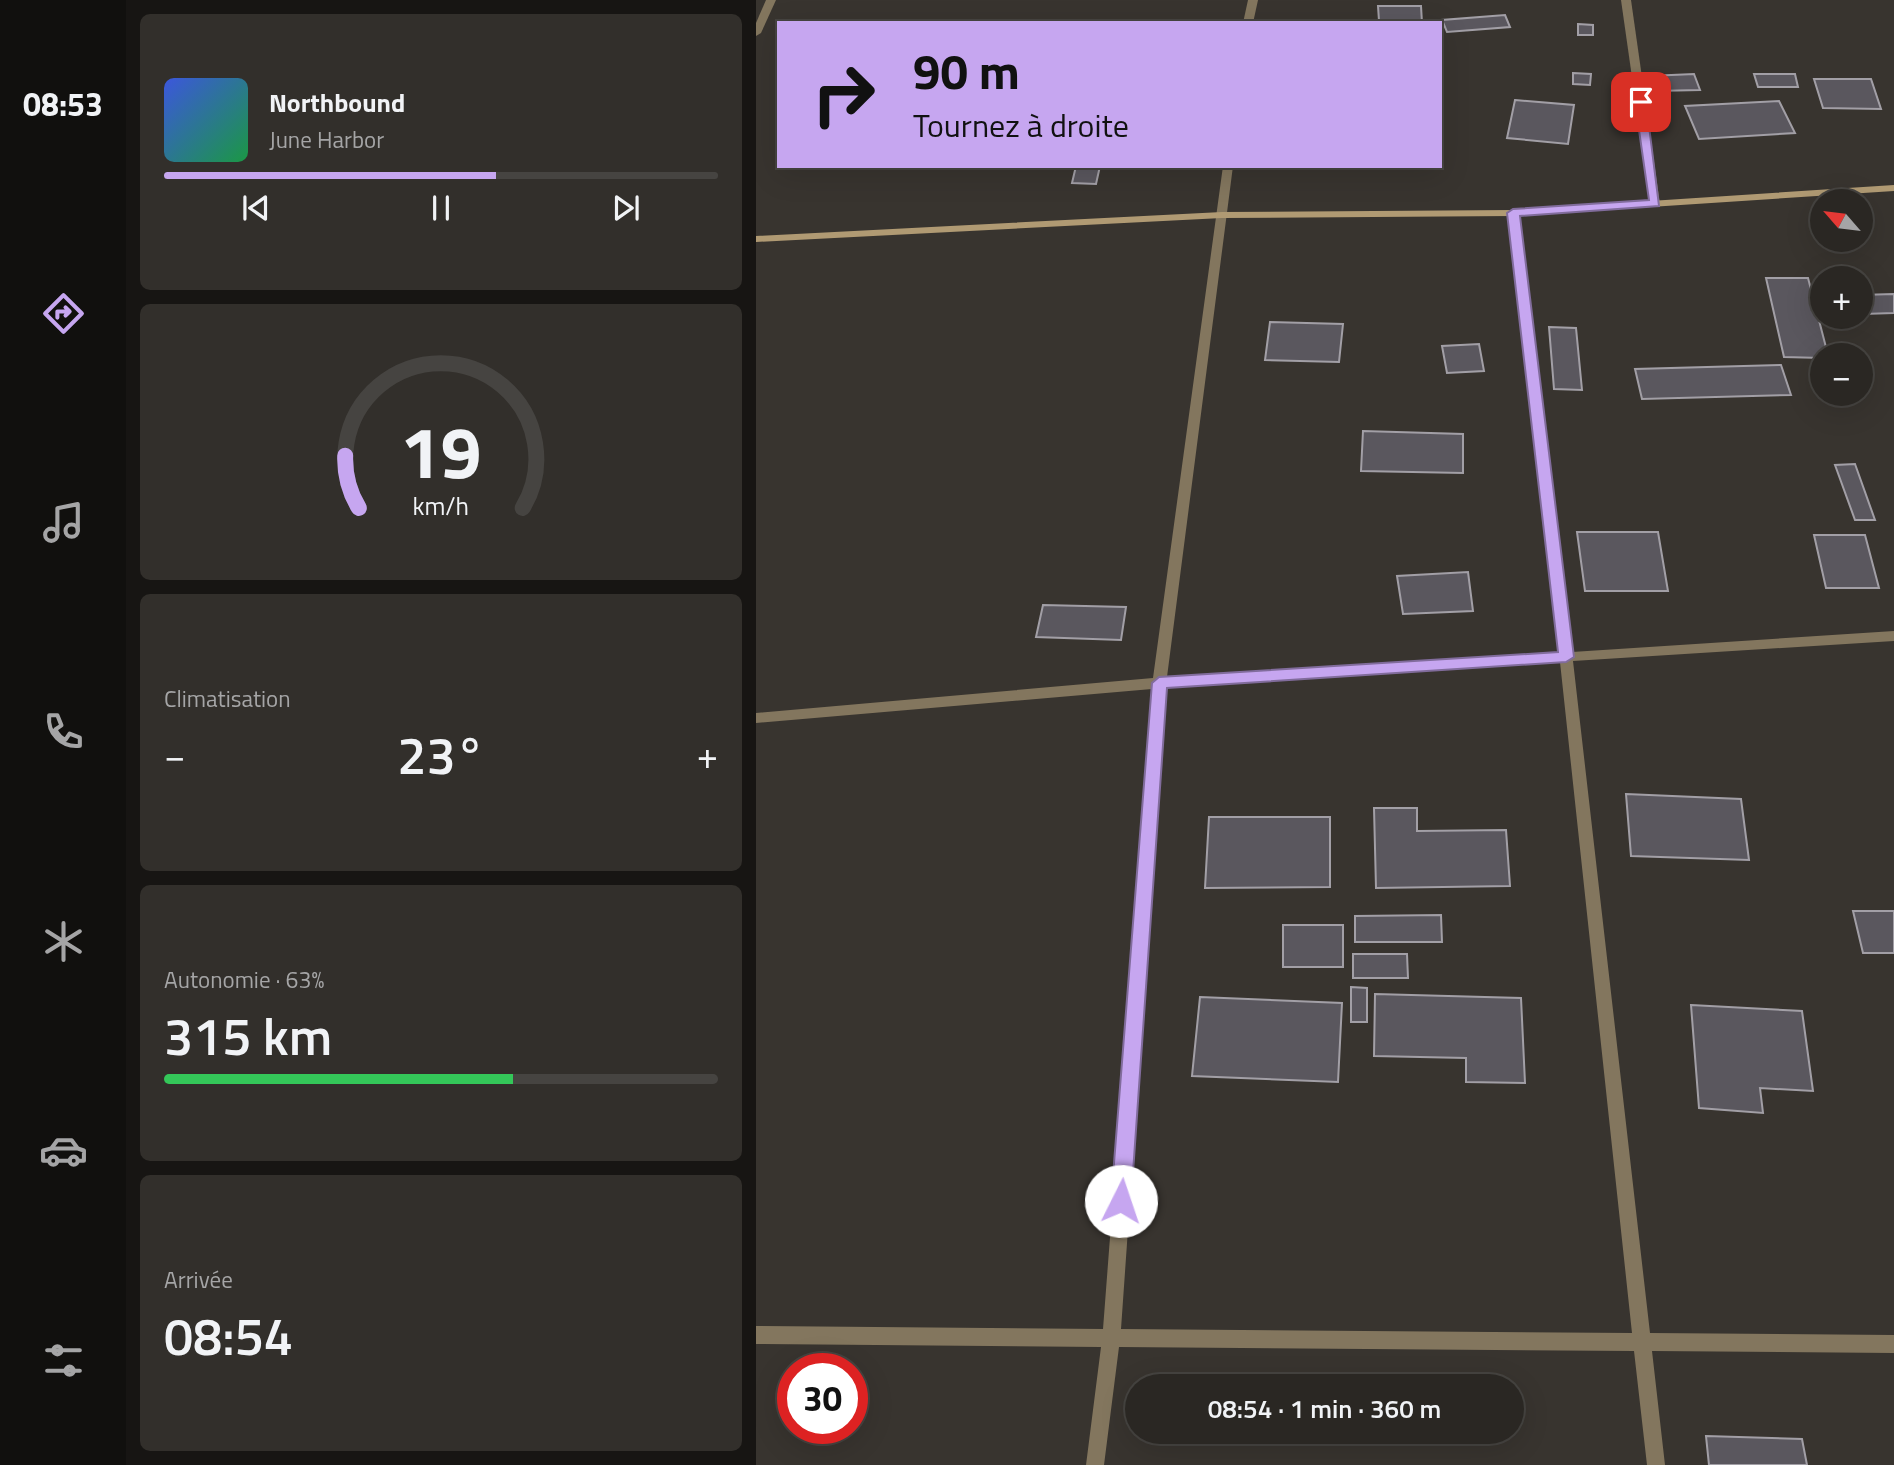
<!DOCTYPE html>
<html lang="fr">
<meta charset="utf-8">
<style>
body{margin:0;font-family:"Titillium Web",sans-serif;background:#322f2b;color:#f1f3f6;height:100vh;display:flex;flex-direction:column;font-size:26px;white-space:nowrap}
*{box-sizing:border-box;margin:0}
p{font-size:23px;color:#a5a5a6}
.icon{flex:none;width:38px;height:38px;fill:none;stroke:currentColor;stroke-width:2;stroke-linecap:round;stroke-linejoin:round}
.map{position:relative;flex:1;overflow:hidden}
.drawer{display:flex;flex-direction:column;gap:14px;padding:14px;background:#171513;width:630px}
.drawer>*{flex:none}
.hud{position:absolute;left:21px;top:21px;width:665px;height:147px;border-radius:0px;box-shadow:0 7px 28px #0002,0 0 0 2px #464441;background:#c6a6f0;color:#111;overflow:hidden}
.needle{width:46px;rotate:298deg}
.tools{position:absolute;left:1054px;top:189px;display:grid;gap:14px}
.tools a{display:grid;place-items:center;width:63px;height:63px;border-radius:50%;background:#2a2723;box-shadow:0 7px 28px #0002,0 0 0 2px #464441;font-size:35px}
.speed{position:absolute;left:21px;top:1353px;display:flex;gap:14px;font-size:35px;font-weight:700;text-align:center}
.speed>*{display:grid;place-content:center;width:91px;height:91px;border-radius:50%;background:#2a2723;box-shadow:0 7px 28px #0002,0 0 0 2px #464441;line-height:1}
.speed .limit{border:10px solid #d22;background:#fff;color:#111}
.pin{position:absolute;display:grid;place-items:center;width:60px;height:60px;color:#fff;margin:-30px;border-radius:14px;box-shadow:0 4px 10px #0006}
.me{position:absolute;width:77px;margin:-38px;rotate:4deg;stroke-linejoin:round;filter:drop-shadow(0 0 5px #0008)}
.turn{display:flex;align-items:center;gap:24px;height:147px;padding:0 21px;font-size:32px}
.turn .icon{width:91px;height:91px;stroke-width:2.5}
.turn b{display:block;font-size:49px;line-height:60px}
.big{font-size:52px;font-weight:600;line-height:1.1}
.drawer .card{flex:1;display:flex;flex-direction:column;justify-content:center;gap:10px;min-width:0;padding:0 24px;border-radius:10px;background:#322f2b}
.drawer .dial{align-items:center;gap:0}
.dial svg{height:182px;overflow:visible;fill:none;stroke:#464441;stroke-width:7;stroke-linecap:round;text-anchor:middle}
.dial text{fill:#f1f3f6;stroke:none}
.song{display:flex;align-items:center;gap:21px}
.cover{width:84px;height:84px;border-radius:10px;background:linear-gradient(135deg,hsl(230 70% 55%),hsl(140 70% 35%))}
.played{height:7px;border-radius:4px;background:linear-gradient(90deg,#c6a6f0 60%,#464441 60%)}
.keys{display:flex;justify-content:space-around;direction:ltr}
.heat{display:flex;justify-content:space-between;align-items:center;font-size:38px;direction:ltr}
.charge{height:10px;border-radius:5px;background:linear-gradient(90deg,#34c759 63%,#464441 0)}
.trip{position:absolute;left:369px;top:1374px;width:399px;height:70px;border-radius:35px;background:#2a2723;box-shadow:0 7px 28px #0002,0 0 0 2px #464441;font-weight:600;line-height:70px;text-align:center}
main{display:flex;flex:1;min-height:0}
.tabs{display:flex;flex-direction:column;width:126px;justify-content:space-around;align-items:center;background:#11100e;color:#a5a5a6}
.tabs .icon{width:49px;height:49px}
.tabs .on{color:#c6a6f0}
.tabs b{font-size:32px;color:#f1f3f6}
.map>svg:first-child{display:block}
.building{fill:#5a575e;stroke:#a29fa6;stroke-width:2}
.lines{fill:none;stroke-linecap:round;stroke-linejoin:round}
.street{fill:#83765e;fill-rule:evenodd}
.secondary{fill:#b09a73;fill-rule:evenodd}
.route{fill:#c6a6f0;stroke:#816c9c;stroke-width:2}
</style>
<main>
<nav class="tabs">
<b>08:53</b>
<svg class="icon on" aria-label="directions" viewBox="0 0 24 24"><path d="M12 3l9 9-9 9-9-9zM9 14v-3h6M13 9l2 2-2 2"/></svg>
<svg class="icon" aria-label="music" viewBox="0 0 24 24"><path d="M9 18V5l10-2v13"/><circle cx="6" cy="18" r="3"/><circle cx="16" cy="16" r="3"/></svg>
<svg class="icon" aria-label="phone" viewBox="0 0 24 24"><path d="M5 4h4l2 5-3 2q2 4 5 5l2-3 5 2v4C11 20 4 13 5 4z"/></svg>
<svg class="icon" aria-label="climate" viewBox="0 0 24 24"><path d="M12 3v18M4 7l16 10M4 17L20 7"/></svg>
<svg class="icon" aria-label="car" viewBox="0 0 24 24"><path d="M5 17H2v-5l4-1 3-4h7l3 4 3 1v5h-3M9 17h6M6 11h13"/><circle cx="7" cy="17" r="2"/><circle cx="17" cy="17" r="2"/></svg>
<svg class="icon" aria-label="filters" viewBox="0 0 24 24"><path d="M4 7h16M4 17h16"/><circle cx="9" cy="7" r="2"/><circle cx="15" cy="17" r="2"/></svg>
</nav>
<section class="drawer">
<div class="card">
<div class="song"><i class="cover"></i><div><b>Northbound</b><p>June Harbor</p></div></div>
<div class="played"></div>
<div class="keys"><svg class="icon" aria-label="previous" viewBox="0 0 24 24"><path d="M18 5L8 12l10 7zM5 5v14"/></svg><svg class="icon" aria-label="pause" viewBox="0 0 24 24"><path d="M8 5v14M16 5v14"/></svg><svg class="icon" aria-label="next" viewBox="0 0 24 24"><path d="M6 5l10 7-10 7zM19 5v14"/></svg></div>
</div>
<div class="card dial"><svg viewBox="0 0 100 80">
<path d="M14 69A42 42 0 1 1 86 69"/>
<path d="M14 69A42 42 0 0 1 8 46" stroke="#c6a6f0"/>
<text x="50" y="56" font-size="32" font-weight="700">19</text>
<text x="50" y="72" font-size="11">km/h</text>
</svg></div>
<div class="card"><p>Climatisation</p>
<div class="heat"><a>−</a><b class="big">23°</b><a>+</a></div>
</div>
<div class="card"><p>Autonomie · 63%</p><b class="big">315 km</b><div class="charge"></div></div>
<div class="card"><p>Arrivée</p><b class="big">08:54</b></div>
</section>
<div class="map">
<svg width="1138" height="1465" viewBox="0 0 1138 1465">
<rect width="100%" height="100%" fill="#38342f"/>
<g class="building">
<path d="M622 6H665L666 23H590L623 21Z"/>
<path d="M749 15 754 27 691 32 686 20Z"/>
<path d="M822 24 837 25V35H822Z"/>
<path d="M817 73 835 74 834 85 817 84Z"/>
<path d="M938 74 944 90 898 91 893 76Z"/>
<path d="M998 74H1039L1042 87H1002Z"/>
<path d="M1058 79H1115L1125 109 1067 108Z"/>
<path d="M759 100 818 105 812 144 751 138Z"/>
<path d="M1023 101 1039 133 943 139 929 106Z"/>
<path d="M320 166H344L340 184 316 183Z"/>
<path d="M1010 278H1052L1072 355H1066V358L1028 357Z"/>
<path d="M1138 294V313L1107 314 1104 295Z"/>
<path d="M514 322 587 324 583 362 509 360Z"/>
<path d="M793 327 820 328 826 390 798 389Z"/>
<path d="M723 344 728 371 691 373 686 346Z"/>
<path d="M1025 365 1035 395 886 399 879 369Z"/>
<path d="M607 431 707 434V473L605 471Z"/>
<path d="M1099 464 1119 520H1099L1079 465Z"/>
<path d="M821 532H902L912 591H829Z"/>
<path d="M1058 535H1109L1123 588H1070Z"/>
<path d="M712 572 717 611 647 614 641 576Z"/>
<path d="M287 605 370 607 365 640 280 637Z"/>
<path d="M870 794 985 799 993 860 875 856Z"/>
<path d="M618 808H661V831L750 830 754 886 620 888Z"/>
<path d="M453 817H574V887L449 888Z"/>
<path d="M1097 911H1138V953H1107Z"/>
<path d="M685 915 686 942H599V916Z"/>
<rect x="527" y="925" width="60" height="42"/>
<path d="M597 954H651L652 978H597Z"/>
<path d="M595 987 611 988V1022H595Z"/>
<path d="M619 994 765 998 769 1083 710 1082V1058L618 1056Z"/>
<path d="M444 997 586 1003 582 1082 436 1076Z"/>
<path d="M935 1005 1046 1011 1057 1091 1004 1088 1007 1113 943 1108Z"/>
<path d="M950 1436 1046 1439 1051 1465H953Z"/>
</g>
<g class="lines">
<g class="street">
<path d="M10 0H20L5 33 0 36V23Z"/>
<path d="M492 0H502L497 23H487Z"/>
<path d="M865 0H875L904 204 899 207 894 204Z"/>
<path d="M467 166H477L411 677 803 652 752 213 757 210 762 213 816 652 1138 631V641L817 661 894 1333 1138 1335V1353L896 1351 909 1465H891L878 1351 363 1347 348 1465H330L345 1347 0 1344V1326L347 1329 396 689 0 723V713L397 678ZM804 662 876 1333 365 1329 410 688Z"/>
</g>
<path class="secondary" d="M1138 185V191L757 216 466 218 0 242V236L466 212 757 210Z"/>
</g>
<path class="route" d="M885 99 890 102 903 206 764 216 818 657 810 662 411 688 375 1201 372 1207 365 1210 358 1207 355 1201 396 683 403 677 802 652 751 213 757 209 893 200 879 102Z"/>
</svg>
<div class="tools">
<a><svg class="needle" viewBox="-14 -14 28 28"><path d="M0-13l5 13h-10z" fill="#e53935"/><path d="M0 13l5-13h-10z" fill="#a5a5a6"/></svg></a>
<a>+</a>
<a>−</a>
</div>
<div class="speed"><div class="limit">30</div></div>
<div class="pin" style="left:885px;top:102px;background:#d93025"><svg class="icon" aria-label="arrive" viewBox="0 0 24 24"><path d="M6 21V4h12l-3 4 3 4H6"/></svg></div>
<svg class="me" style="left:365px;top:1201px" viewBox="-20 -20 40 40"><circle r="19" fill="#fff"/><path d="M0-13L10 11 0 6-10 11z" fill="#c6a6f0"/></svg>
<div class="trip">08:54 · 1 min · 360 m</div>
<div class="hud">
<div class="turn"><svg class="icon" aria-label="right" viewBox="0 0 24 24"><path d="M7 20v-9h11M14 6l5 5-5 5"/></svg><div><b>90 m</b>Tournez à droite</div></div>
</div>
</div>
</main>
